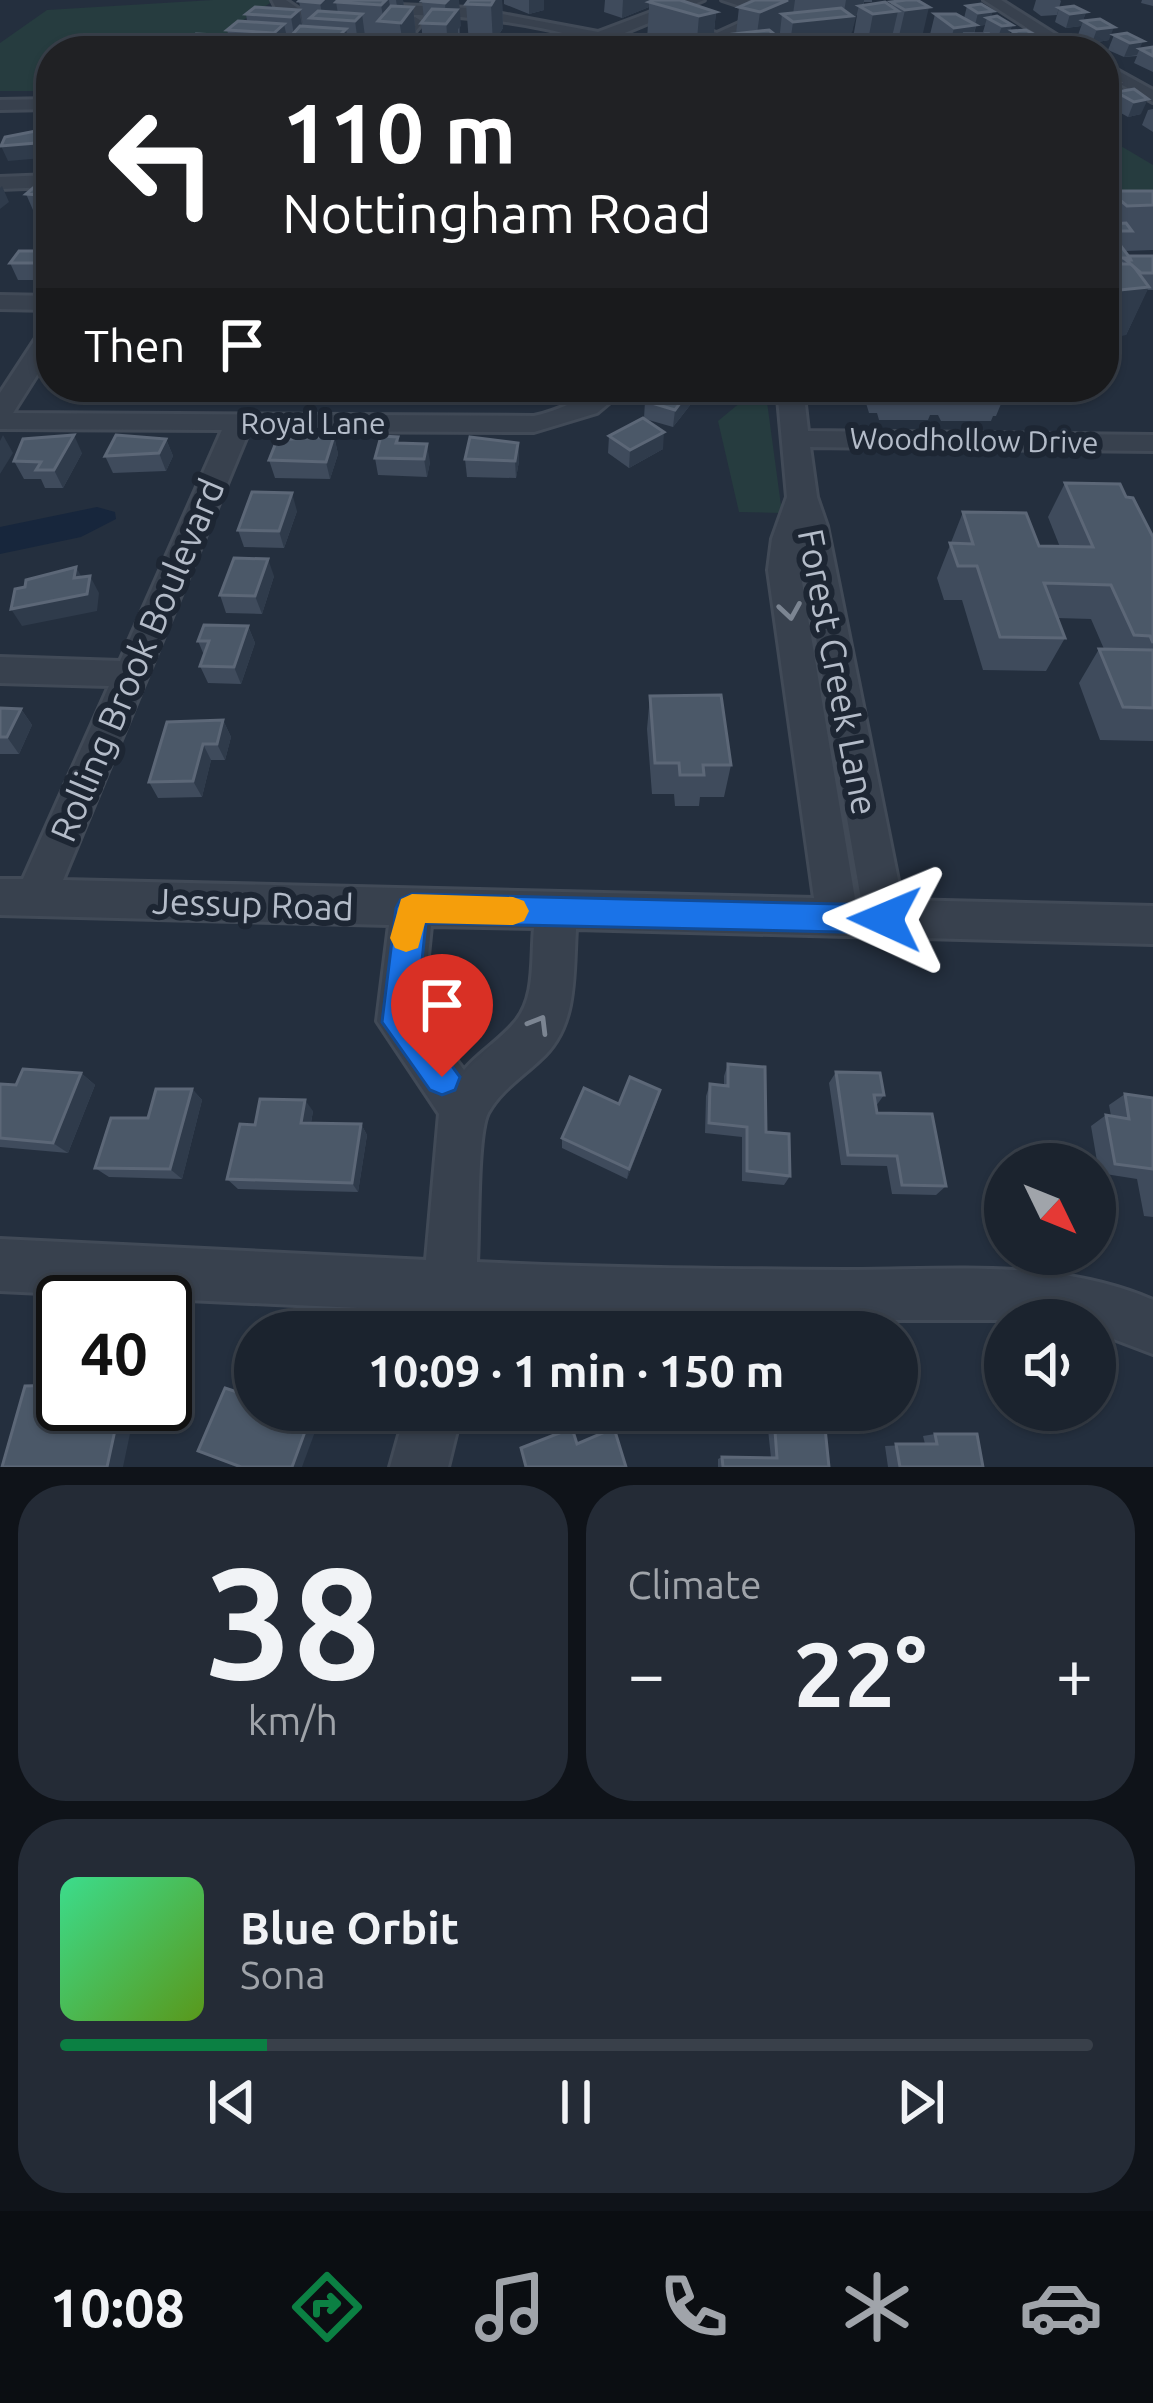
<!DOCTYPE html>
<meta charset="utf-8">
<style>
body{margin:0;font-family:Ubuntu,sans-serif;background:#242b36;color:#f1f3f6;height:100vh;display:flex;flex-direction:column;font-size:45px;white-space:nowrap}
*{box-sizing:border-box;margin:0}
p{font-size:39px;color:#a0a4aa}
.icon{flex:none;width:66px;height:66px;fill:none;stroke:currentColor;stroke-width:2;stroke-linecap:round;stroke-linejoin:round}
.map{position:relative;height:1467px;overflow:hidden}
.side{display:flex;flex-direction:column;gap:18px;padding:18px;background:#0f1319;flex:1}
.side>*{flex:none}
.guide{position:absolute;left:36px;top:36px;width:1083px;height:366px;border-radius:48px;box-shadow:0 3px 9px #0004,0 0 0 3px #39404a;background:#202124;color:#fff;overflow:hidden}
.needle{width:78px;rotate:133deg}
.tools{position:absolute;left:984px;top:1143px;display:grid;gap:24px}
.tools a{display:grid;place-items:center;width:132px;height:132px;border-radius:50%;background:#1b232e;box-shadow:0 3px 9px #0004,0 0 0 3px #39404a;font-size:60px}
.speed{position:absolute;left:36px;top:1275px;display:flex;gap:24px;font-size:60px;font-weight:700;text-align:center}
.speed>*{display:grid;place-content:center;width:156px;height:156px;border-radius:50%;background:#1b232e;box-shadow:0 3px 9px #0004,0 0 0 3px #39404a;line-height:1}
.speed .limit{border:6px solid #111;border-radius:18px;background:#fff;color:#111}
.pin{position:absolute;display:grid;place-items:center;width:102px;height:102px;color:#fff;margin:-123px -51px;border-radius:50% 50% 50% 0;rotate:-45deg;box-shadow:0 0 12px #0007}
.pin .icon{rotate:45deg}
.me{position:absolute;width:132px;margin:-66px;rotate:271deg;stroke-linejoin:round;filter:drop-shadow(0 0 9px #0008)}
.turn{display:flex;align-items:center;gap:42px;height:252px;padding:0 48px;font-size:54px}
.turn .icon{width:156px;height:156px;stroke-width:2.5}
.turn b{display:block;font-size:84px;line-height:102px}
.then{display:flex;align-items:center;height:114px;padding:0 48px;background:#0003;gap:24px;font-size:45px}
.big{font-size:90px;font-weight:700;line-height:1.1}
.side .tile{flex:1;display:flex;flex-direction:column;justify-content:center;gap:18px;min-width:0;padding:0 42px;border-radius:48px;background:#242b36}
.side .dial{align-items:center;gap:0}
.dial b{font-size:156px;line-height:1}
.song{display:flex;align-items:center;gap:36px}
.cover{width:144px;height:144px;border-radius:18px;background:linear-gradient(135deg,hsl(150 70% 55%),hsl(90 70% 35%))}
.played{height:12px;border-radius:6px;background:linear-gradient(90deg,#0b8043 20%,#39404a 20%)}
.keys{display:flex;justify-content:space-around;direction:ltr}
.heat{display:flex;justify-content:space-between;align-items:center;font-size:66px;direction:ltr}
.side .tiles{flex:1;display:grid;gap:18px;grid-template-columns:1fr 1fr}
.tile:last-child{grid-column:span 2}
.trip{position:absolute;left:234px;top:1311px;width:684px;height:120px;border-radius:60px;background:#1b232e;box-shadow:0 3px 9px #0004,0 0 0 3px #39404a;font-weight:700;line-height:120px;text-align:center}
.tabs{display:flex;height:192px;justify-content:space-around;align-items:center;background:#0b0e12;color:#a0a4aa}
.tabs .icon{width:84px;height:84px}
.tabs .active{color:#0b8043}
.tabs b{font-size:54px;color:#f1f3f6}
.map>svg:first-child{display:block}
.green{fill:#263c3f}
.water{fill:#17263c}
.lines{fill:none;stroke-linecap:round;stroke-linejoin:round}
.minor-casing{stroke:#414a57;stroke-width:6}
.minor{fill:#38414e;fill-rule:evenodd}
.wall{fill:#3f4b5c;fill-rule:evenodd}
.shaded-wall{fill:#2f3b4b}
.building{fill:#4b5868;stroke:#5c6777;stroke-width:3}
.oneway{stroke:#7c8592}
.route{fill:#1a73e8;stroke:#114b97;stroke-width:3}
.slow{fill:#f59e0b}
.labels{text-anchor:middle;stroke-width:12;stroke-linejoin:round;paint-order:stroke}
.far-street-label{font-size:30px;fill:#b4bcc9;stroke:#1d2633}
.street-label{font-size:36px;fill:#b4bcc9;stroke:#1d2633}
</style>
<div class="map">
<svg width="1153" height="1467" viewBox="0 0 1153 1467">
<rect width="100%" height="100%" fill="#242f3e"/>
<g class="green">
<path d="M213 0H275L227 30 255 35 221 51H51V91H0V43L47 10Z"/>
<path d="M1104 136 1153 165V211L1104 210Z"/>
<path d="M746 387H765L782 513 739 512 718 421 747 397Z"/>
</g>
<path class="water" d="M97 507 115 512 116 519 81 537 0 554V527Z"/>
<g class="lines">
<g class="minor-casing">
<g id="minor">
<path d="M272 0H286L315 20 302 23 277 10Z"/>
<path d="M683 0H704L615 37 651 51C614 51 578 35 541 28 482 16 423 13 363 16L355 11 398 5 470 8 598 32Z"/>
<path d="M722 0H747L784 12 718 43 663 24 671 19 717 33 761 13Z"/>
<path d="M984 0H1001L1082 51H1063Z"/>
<path d="M415 17 423 22 410 38 479 42 487 47 465 51 392 45V39Z"/>
<path d="M1104 63 1153 90V102L1104 75Z"/>
<path d="M51 99V109L0 110V100Z"/>
<path d="M51 175V187L0 189V177Z"/>
<path d="M0 295 51 296V310L0 309Z"/>
<path d="M51 327V353L13 413 534 416C569 409 594 387 628 387L597 413 534 432 249 431 63 880 814 898 768 570 772 539 787 497 777 387H803L808 431 1153 435V451L810 447 817 497 827 526 902 900 1153 906V944L576 929C573 975 578 1027 540 1060 522 1077 501 1090 488 1113 477 1134 479 1233 477 1262 600 1268 722 1269 845 1270 947 1270 1057 1258 1153 1300V1354L1095 1332V1320H602L474 1314 473 1332H419L421 1311 0 1291V1239L426 1260 439 1114 377 1021 389 925 0 915V879H23L109 686 0 683V657L120 661 222 430 0 429V393L42 329ZM801 551 861 899H855L800 570ZM431 926 534 928C531 960 536 999 514 1023 499 1041 479 1052 464 1070L422 1015Z"/>
<path d="M406 1410H462L448 1467H390Z"/>
</g>
</g>
<use href="#minor" class="minor"/>
</g>
<g class="wall">
<path d="M300 0H403L404 7H413L417 46 414 51H224L231 44 227 30 247 21 246 14 299 10 303 26 299 1Z"/>
<path d="M459 0 460 49 458 51H424L421 23 424 19 422 1Z"/>
<path d="M502 0 503 28 493 44 469 43 466 4Z"/>
<path d="M504 0H544V10L529 14 504 4Z"/>
<path d="M605 0H680L716 12 712 51H683L647 40 649 7 622 18 604 12Z"/>
<path d="M755 0H872V2H864V5L890 6 891 2 906 0 920 46 896 49 890 45 889 50 862 51 852 44 857 15 855 16 852 32 849 34 845 51H731L733 34H736L739 7Z"/>
<path d="M1036 0H1060L1061 1 1057 15 1041 16 1033 10Z"/>
<path d="M1142 0H1153V6L1141 3Z"/>
<path d="M967 6 1012 25 1008 39 1000 40 1008 45 1012 31 1039 37 1035 51H1017L1009 46 1008 51H926L935 14 964 18ZM985 25 983 32 986 34H974L976 26Z"/>
<path d="M1059 8 1086 12 1081 26 1066 28 1055 22Z"/>
<path d="M1100 19 1109 40 1092 43 1078 35 1083 21Z"/>
<path d="M1114 35 1140 49 1153 47V72L1134 63 1137 56 1124 57 1108 50Z"/>
<path d="M1134 89 1141 114 1128 117 1110 107 1116 92Z"/>
<path d="M1153 109V132L1142 125 1148 110Z"/>
<path d="M51 184V211L33 210 26 194Z"/>
<path d="M1116 191H1153V250L1125 251 1129 257 1153 256V290H1147L1126 335 1104 337V219Z"/>
<path d="M51 251V280H18L10 263Z"/>
<path d="M51 369V387H118L114 395 54 394 46 377Z"/>
<path d="M135 387H194L190 396 138 395Z"/>
<path d="M238 387H289L286 395 240 394Z"/>
<path d="M328 387H378L377 392 346 391 345 396H330Z"/>
<path d="M425 387H471V396L426 390Z"/>
<path d="M506 387H550V391L506 396Z"/>
<path d="M870 387H1008L996 416H993L991 421H941L938 415H930L928 420H879L877 413H869L866 403Z"/>
<path d="M645 401 691 404 673 427 645 419 663 449 629 468 608 453 609 436 644 418Z"/>
<path d="M334 436 338 454 330 479 275 478 269 460Z"/>
<path d="M398 437 399 443 430 462 427 477 378 475 375 458Z"/>
<path d="M166 439 173 456 166 471 113 473 105 456Z"/>
<path d="M518 443 519 461 516 478 467 477 465 459Z"/>
<path d="M82 453 63 488H45L41 479H24L14 461Z"/>
<path d="M1065 483 1126 497 1153 537V741L1100 740 1079 683 1099 649H1104L1091 619 1057 618 1065 638 1046 671 983 670 962 600H944L937 578 963 512 1039 546 1060 547 1048 517Z"/>
<path d="M297 511 284 548 244 547 238 530Z"/>
<path d="M274 576 262 614 226 613 220 595Z"/>
<path d="M248 626 255 643 241 684 208 683 200 666 204 655 198 641Z"/>
<path d="M650 696 731 765 724 797H700L699 806H675L674 794H652L647 729Z"/>
<path d="M0 708 21 709 32 725 19 754H0Z"/>
<path d="M223 720 231 737 225 760H211L202 797 158 798 149 782Z"/>
<path d="M728 1064 790 1176 784 1185 742 1181V1137L705 1133 706 1096 710 1084 724 1086V1076Z"/>
<path d="M836 1072 884 1095 876 1106 877 1113 946 1186 936 1195 892 1194 887 1166 841 1165 829 1083Z"/>
<path d="M81 1073 95 1085 68 1153 0 1147V1084L16 1085Z"/>
<path d="M192 1089 202 1100 182 1179 109 1177 95 1168 148 1118Z"/>
<path d="M1125 1094 1153 1098V1217L1144 1216 1137 1179 1099 1173 1091 1126 1106 1115 1111 1116 1109 1105Z"/>
<path d="M657 1101 627 1179 562 1148V1138L619 1104Z"/>
<path d="M313 1111 311 1123 361 1124 367 1135 358 1192 238 1189 227 1179 255 1125Z"/>
<path d="M774 1417 829 1467H718V1459L722 1457 771 1458 767 1420Z"/>
<path d="M935 1434 983 1467H888L885 1446 925 1444 923 1436Z"/>
</g>
<g class="shaded-wall">
<path d="M323 0H337L336 2 339 20 323 19 320 3Z"/>
<path d="M386 0H389L392 22H384L381 5Z"/>
<path d="M396 0H403L405 17 413 7 417 46 414 51H404Z"/>
<path d="M448 0H459L461 26 458 29V51H448L445 3Z"/>
<path d="M494 0H502L503 28 493 44 491 5Z"/>
<path d="M529 0H544V10L529 14Z"/>
<path d="M623 0H659L649 2V7L622 18Z"/>
<path d="M788 0H795L792 21 782 14 778 51H742L743 43 756 41 760 12Z"/>
<path d="M846 0H864L863 8 859 6 852 32 849 34 845 51H789L793 22 843 17Z"/>
<path d="M929 7 920 46 896 49 905 10Z"/>
<path d="M299 10 304 35H294L291 17Z"/>
<path d="M898 11 889 50 866 51 873 14Z"/>
<path d="M993 11 990 20 987 18 985 25 976 26 972 38 967 34 963 51H948L954 28 975 25 978 13Z"/>
<path d="M716 12 712 51H696L699 16Z"/>
<path d="M1086 12 1081 26 1066 28 1070 14Z"/>
<path d="M362 14 367 51 359 50 355 21Z"/>
<path d="M284 24 290 51H278L274 33Z"/>
<path d="M1012 25 1008 39 997 40 1002 26Z"/>
<path d="M1114 27 1109 40 1092 43 1097 29Z"/>
<path d="M346 29 350 51H341L338 37Z"/>
<path d="M220 35 223 51H203Z"/>
<path d="M1039 37 1035 51H1021L1025 39Z"/>
<path d="M264 38 267 51H251Z"/>
<path d="M1143 41 1137 55 1124 57 1130 43Z"/>
<path d="M1009 46 1008 51H986V49Z"/>
<path d="M1118 82 1113 97 1104 99 1105 84Z"/>
<path d="M1148 99 1141 114 1128 117 1134 102Z"/>
<path d="M41 130 47 145 43 158 8 161 1 146Z"/>
<path d="M2 186 9 202 0 209V188Z"/>
<path d="M1149 287 1126 335 1104 337V326L1120 290Z"/>
<path d="M692 387 691 404 673 427 675 410Z"/>
<path d="M664 432 663 449 629 468 630 450Z"/>
<path d="M3 435 13 453 0 474V441Z"/>
<path d="M74 435 82 453 63 488 54 470Z"/>
<path d="M334 436 338 454 330 479 326 462Z"/>
<path d="M166 439 173 456 166 471 159 453Z"/>
<path d="M518 443 519 461 516 478 515 461Z"/>
<path d="M427 444 430 462 427 477 424 459Z"/>
<path d="M292 493 297 511 284 548 279 531Z"/>
<path d="M268 559 274 576 262 614 255 596Z"/>
<path d="M76 567 86 585 90 576 99 593 97 611 22 626 11 609 74 578Z"/>
<path d="M248 626 255 643 241 684 234 667Z"/>
<path d="M21 709 32 725 19 754 7 737Z"/>
<path d="M223 720 231 737 225 760 217 744Z"/>
<path d="M203 744 211 760 202 797 193 781Z"/>
<path d="M81 1073 95 1085 68 1153 53 1143Z"/>
<path d="M192 1089 202 1100 182 1179 170 1169Z"/>
<path d="M660 1090 657 1101 627 1179 629 1169Z"/>
<path d="M305 1100 313 1111 309 1133 301 1123Z"/>
<path d="M361 1124 367 1135 358 1192 352 1183Z"/>
<path d="M107 1404H124L123 1408 135 1410 123 1467H107Z"/>
<path d="M289 1410 319 1421 302 1467H292Z"/>
</g>
<g class="building">
<path d="M300 0H323L320 3 299 1Z"/>
<path d="M338 0H386L381 5 336 2Z"/>
<path d="M423 0H448L445 3 422 1Z"/>
<path d="M469 0H494L491 5 466 4Z"/>
<path d="M654 0H680L716 12 699 16 649 2Z"/>
<path d="M755 0H788L760 12 739 7Z"/>
<path d="M906 0H917L929 7 905 10 891 2Z"/>
<path d="M885 2 898 11 873 14 859 6Z"/>
<path d="M981 4 993 11 978 13 967 6Z"/>
<path d="M391 6 413 7 401 23 378 21Z"/>
<path d="M1074 6 1086 12 1070 14 1059 8Z"/>
<path d="M255 7 299 10 291 17 246 14Z"/>
<path d="M841 8 852 16 793 22 782 14Z"/>
<path d="M432 9 457 10 446 24 421 23Z"/>
<path d="M318 11 362 14 355 21 310 18Z"/>
<path d="M935 14H956L976 25 954 28Z"/>
<path d="M997 16 1012 25 1002 26 987 18Z"/>
<path d="M1100 19 1114 27 1097 29 1083 21Z"/>
<path d="M238 21 284 24 274 33 227 30Z"/>
<path d="M300 26 346 29 338 37 292 35Z"/>
<path d="M769 30 779 38 743 43 733 34Z"/>
<path d="M1026 30 1039 37 1025 39 1012 31Z"/>
<path d="M1127 33 1143 41 1130 43 1114 35Z"/>
<path d="M196 34 220 35 203 51H177Z"/>
<path d="M967 34H989L1009 46 986 49Z"/>
<path d="M239 37 264 38 251 51H224Z"/>
<path d="M582 39 568 46 554 45 563 41Z"/>
<path d="M362 42 409 44 404 51 354 50Z"/>
<path d="M539 44 588 48 586 51H535Z"/>
<path d="M1048 44 1063 51H1047L1036 46Z"/>
<path d="M285 46 333 49 331 51H280Z"/>
<path d="M1153 47V56L1140 49Z"/>
<path d="M1104 75 1118 82 1105 84Z"/>
<path d="M1134 89 1148 99 1134 102 1116 92Z"/>
<path d="M41 130 36 143 1 146 5 137Z"/>
<path d="M39 183 51 184V196L26 194Z"/>
<path d="M1116 191H1153V205L1127 206 1114 195H1119Z"/>
<path d="M1126 223 1132 231H1113L1108 224Z"/>
<path d="M1104 237H1114L1130 258H1118L1122 264H1132L1149 287 1120 290 1111 286 1104 277Z"/>
<path d="M19 251H51V263H10Z"/>
<path d="M1129 256H1153V273H1141L1126 260H1131Z"/>
<path d="M657 387H692L675 410 645 401Z"/>
<path d="M643 418 664 432 630 450 609 436Z"/>
<path d="M74 435 54 470H36L41 462 14 461 23 439Z"/>
<path d="M116 435 166 439 159 453 105 456Z"/>
<path d="M334 436 326 462 269 460 277 440Z"/>
<path d="M381 436 398 437 396 443 427 444 424 459 375 458Z"/>
<path d="M470 437 518 443 515 461 465 459Z"/>
<path d="M1065 483 1120 484 1126 497 1133 498 1153 537V643L1150 636 1134 635 1111 585 1044 583 1065 638 1000 637 977 566H958L950 543 973 544 963 512 1026 513 1039 546 1093 547Z"/>
<path d="M252 492 292 493 279 531 238 530Z"/>
<path d="M234 558 268 559 255 596 220 595Z"/>
<path d="M76 567 74 578 90 576 87 594 11 609 15 589 25 587 26 580Z"/>
<path d="M204 625 248 626 234 667 200 666 209 641H198Z"/>
<path d="M1099 649 1153 650V708L1123 707Z"/>
<path d="M721 695 731 765H703L704 775H680L679 763H655L650 696Z"/>
<path d="M0 708 21 709 7 737H0Z"/>
<path d="M223 720 217 744H203L193 781 149 782 167 722Z"/>
<path d="M728 1064 765 1067 766 1132 789 1134 790 1176 747 1171V1127L709 1123 710 1084 728 1086Z"/>
<path d="M23 1069 81 1073 53 1143 0 1138V1084L16 1085Z"/>
<path d="M836 1072 880 1073 884 1095H874L877 1113 932 1114 946 1186 902 1185 897 1156 848 1155Z"/>
<path d="M630 1077 660 1090 629 1169 562 1138 584 1088 619 1104Z"/>
<path d="M156 1089H192L170 1169 95 1168 111 1118H148Z"/>
<path d="M1125 1094 1153 1098V1169L1115 1164 1106 1115 1129 1119Z"/>
<path d="M260 1099 305 1100 301 1123 361 1124 352 1183 227 1179 240 1124 255 1125Z"/>
<path d="M63 1385V1404H107V1408L120 1407 107 1467H2L25 1386Z"/>
<path d="M225 1388 255 1398V1410H287L310 1418 292 1467H241L198 1451Z"/>
<path d="M774 1417 824 1418 829 1467H723L722 1457 777 1458Z"/>
<path d="M572 1428 577 1444 614 1428 626 1467H526L521 1448Z"/>
<path d="M935 1434H977L983 1467H900L896 1444H937Z"/>
</g>
<defs><path id="oneway-chevron" d="M-2-3.5L2.5 0L-2 3.5" fill="none" stroke-width="1.6" stroke-linecap="round" stroke-linejoin="round" transform="scale(3)"/></defs>
<g class="oneway">
<use href="#oneway-chevron" transform="translate(790 611) rotate(81)"/>
<use href="#oneway-chevron" transform="translate(539 1024) rotate(-59)"/>
</g>
<path class="route" d="M412 894 885 905 896 909 901 919 896 929 885 933 426 923 416 1017 460 1077 455 1090 442 1095 430 1090 382 1022 396 908 401 899Z"/>
<path class="slow" d="M412 894 513 897 524 901 529 911 524 921 513 925 425 923 418 948 406 952 395 948 390 938 401 899Z"/>
<g class="labels">
<g class="far-street-label">
<text x="313" y="434">Royal Lane</text>
<text transform="translate(974 441) rotate(1)" y="10">Woodhollow Drive</text>
</g>
<g class="street-label">
<text transform="translate(137 660) rotate(-67)" y="13">Rolling Brook Boulevard</text>
<text transform="translate(838 672) rotate(79)" y="13">Forest Creek Lane</text>
<text transform="translate(253 904) rotate(2)" y="13">Jessup Road</text>
</g>
</g>
</svg>
<div class="tools">
<a><svg class="needle" viewBox="-14 -14 28 28"><path d="M0-13l5 13h-10z" fill="#e53935"/><path d="M0 13l5-13h-10z" fill="#a0a4aa"/></svg></a>
<a><svg class="icon" aria-label="sound" viewBox="0 0 24 24"><path d="M4 9h4l5-4v14l-5-4H4zM17 9q2 3 0 6"/></svg></a>
</div>
<div class="speed"><div class="limit">40</div></div>
<div class="pin" style="left:442px;top:1077px;background:#d93025"><svg class="icon" aria-label="arrive" viewBox="0 0 24 24"><path d="M6 21V4h12l-3 4 3 4H6"/></svg></div>
<svg class="me" style="left:885px;top:919px" viewBox="-20 -20 40 40"><path d="M0-17L14 15 0 8-14 15z" fill="#1a73e8" stroke="#fff" stroke-width="4"/></svg>
<div class="trip">10:09 · 1 min · 150 m</div>
<div class="guide">
<div class="turn"><svg class="icon" aria-label="left" viewBox="0 0 24 24"><path d="M17 20v-9H6M10 6l-5 5 5 5"/></svg><div><b>110 m</b>Nottingham Road</div></div>
<div class="then">Then<svg class="icon" aria-label="arrive" viewBox="0 0 24 24"><path d="M6 21V4h12l-3 4 3 4H6"/></svg></div>
</div>
</div>
<section class="side">
<div class="tiles">
<div class="tile dial"><b>38</b><p>km/h</p></div>
<div class="tile"><p>Climate</p>
<div class="heat"><a>−</a><b class="big">22°</b><a>+</a></div>
</div>
<div class="tile">
<div class="song"><i class="cover"></i><div><b>Blue Orbit</b><p>Sona</p></div></div>
<div class="played"></div>
<div class="keys"><svg class="icon" aria-label="previous" viewBox="0 0 24 24"><path d="M18 5L8 12l10 7zM5 5v14"/></svg><svg class="icon" aria-label="pause" viewBox="0 0 24 24"><path d="M8 5v14M16 5v14"/></svg><svg class="icon" aria-label="next" viewBox="0 0 24 24"><path d="M6 5l10 7-10 7zM19 5v14"/></svg></div>
</div>
</div>
</section>
<nav class="tabs">
<b>10:08</b>
<svg class="icon active" aria-label="directions" viewBox="0 0 24 24"><path d="M12 3l9 9-9 9-9-9zM9 14v-3h6M13 9l2 2-2 2"/></svg>
<svg class="icon" aria-label="music" viewBox="0 0 24 24"><path d="M9 18V5l10-2v13"/><circle cx="6" cy="18" r="3"/><circle cx="16" cy="16" r="3"/></svg>
<svg class="icon" aria-label="phone" viewBox="0 0 24 24"><path d="M5 4h4l2 5-3 2q2 4 5 5l2-3 5 2v4C11 20 4 13 5 4z"/></svg>
<svg class="icon" aria-label="climate" viewBox="0 0 24 24"><path d="M12 3v18M4 7l16 10M4 17L20 7"/></svg>
<svg class="icon" aria-label="car" viewBox="0 0 24 24"><path d="M5 17H2v-5l4-1 3-4h7l3 4 3 1v5h-3M9 17h6M6 11h13"/><circle cx="7" cy="17" r="2"/><circle cx="17" cy="17" r="2"/></svg>
</nav>
